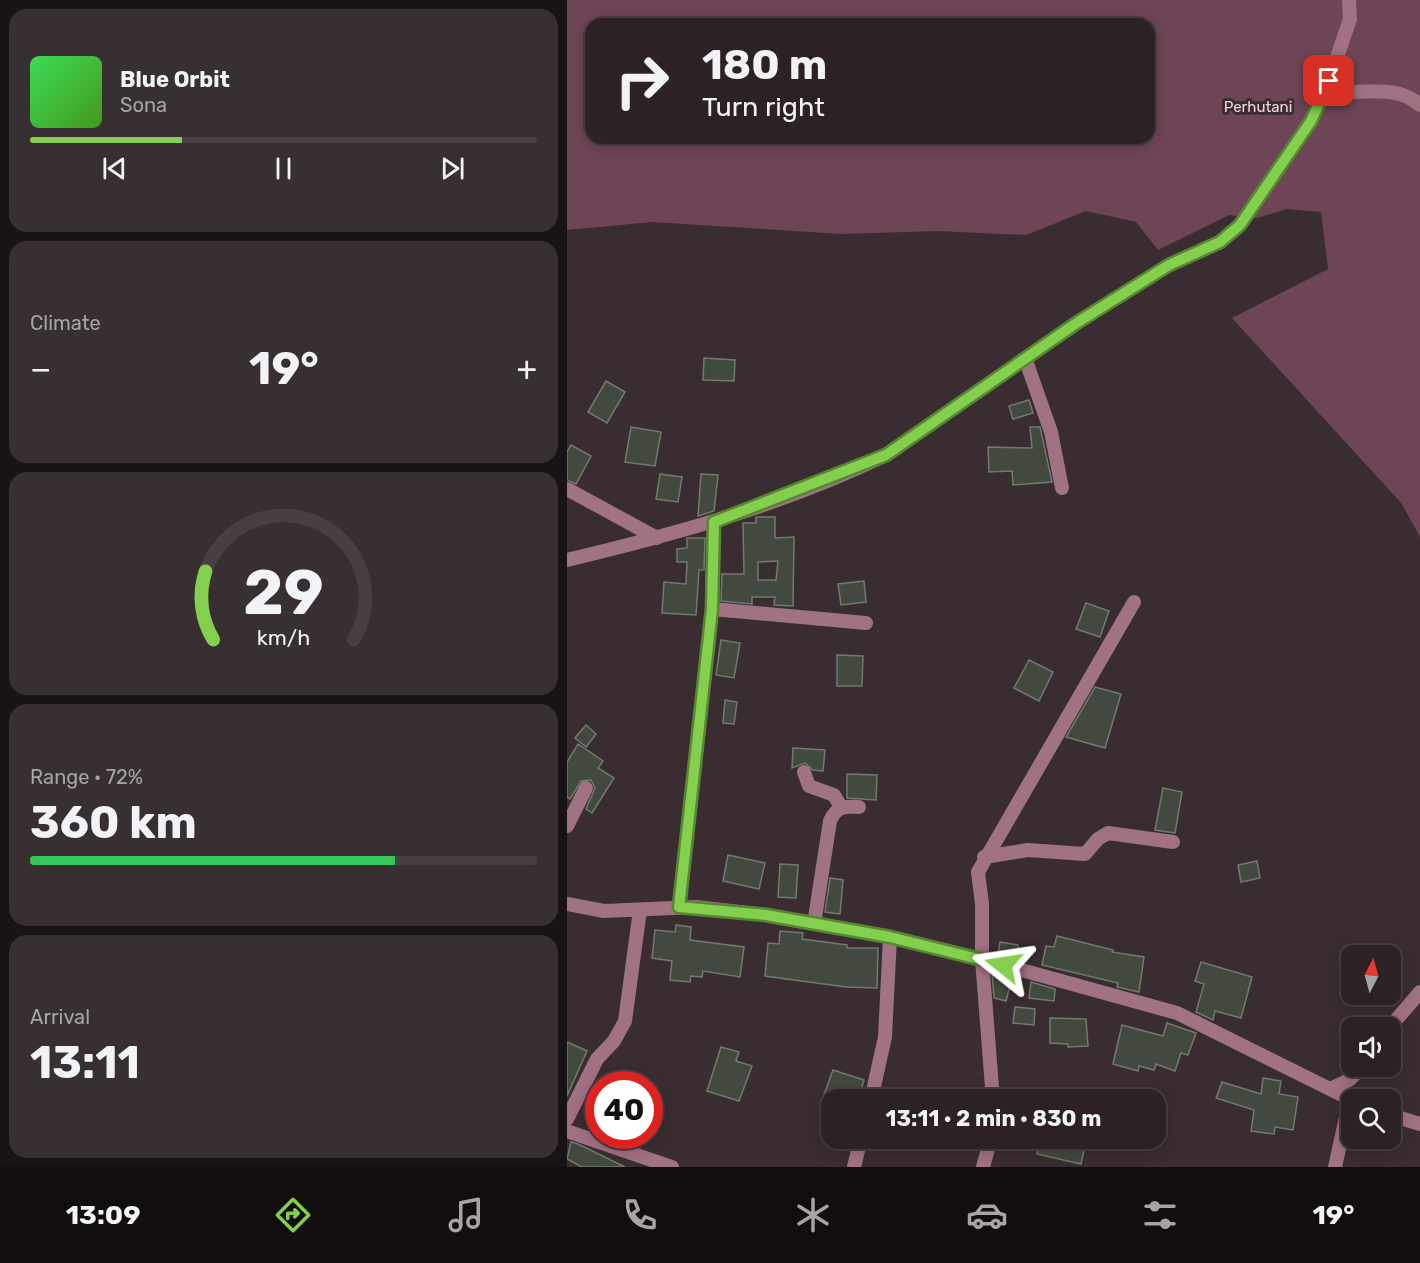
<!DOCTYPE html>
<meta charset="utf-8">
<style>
body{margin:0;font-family:Rubik,sans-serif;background:#382f32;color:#f1f3f6;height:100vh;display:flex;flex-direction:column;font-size:22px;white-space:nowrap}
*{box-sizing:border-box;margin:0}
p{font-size:20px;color:#a6a4a7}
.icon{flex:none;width:33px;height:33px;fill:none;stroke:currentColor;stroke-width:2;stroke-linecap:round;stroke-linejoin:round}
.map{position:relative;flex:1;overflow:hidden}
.sheet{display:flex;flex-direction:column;gap:9px;padding:9px;background:#181315;width:567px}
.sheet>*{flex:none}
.top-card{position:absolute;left:18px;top:18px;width:570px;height:126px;border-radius:18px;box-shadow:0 3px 15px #0003,0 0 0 2px #483f43;background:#2c2226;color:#f1f3f6;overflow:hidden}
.needle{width:39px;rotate:6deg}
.buttons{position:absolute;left:774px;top:945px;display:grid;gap:12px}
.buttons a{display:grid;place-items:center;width:60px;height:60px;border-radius:12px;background:#2c2226;box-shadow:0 3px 15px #0003,0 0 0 2px #483f43;font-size:30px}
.speed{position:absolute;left:18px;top:1071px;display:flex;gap:12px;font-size:30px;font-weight:700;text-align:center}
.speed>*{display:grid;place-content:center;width:78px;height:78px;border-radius:50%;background:#2c2226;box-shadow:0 3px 15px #0003,0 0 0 2px #483f43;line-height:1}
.speed .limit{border:9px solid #d22;background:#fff;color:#111}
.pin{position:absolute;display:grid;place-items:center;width:51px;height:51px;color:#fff;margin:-26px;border-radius:12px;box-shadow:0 3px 9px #0006}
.me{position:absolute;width:66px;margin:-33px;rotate:285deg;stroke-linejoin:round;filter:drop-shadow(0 0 4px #0008)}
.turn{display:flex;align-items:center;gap:21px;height:126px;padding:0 18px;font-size:27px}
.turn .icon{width:78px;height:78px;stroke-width:2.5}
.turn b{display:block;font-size:42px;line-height:51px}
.big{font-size:45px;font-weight:700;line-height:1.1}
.sheet .tile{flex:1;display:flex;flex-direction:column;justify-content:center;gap:9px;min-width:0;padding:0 21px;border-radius:18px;background:#382f32}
.sheet .dial{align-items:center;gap:0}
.dial svg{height:156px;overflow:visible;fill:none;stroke:#483f43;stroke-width:7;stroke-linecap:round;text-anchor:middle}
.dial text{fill:#f1f3f6;stroke:none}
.song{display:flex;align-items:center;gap:18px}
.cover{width:72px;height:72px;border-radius:9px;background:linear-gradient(135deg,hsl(130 70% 55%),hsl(100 70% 35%))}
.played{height:6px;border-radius:3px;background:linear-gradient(90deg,#84cf4d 30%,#483f43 30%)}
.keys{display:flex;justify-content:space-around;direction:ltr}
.heat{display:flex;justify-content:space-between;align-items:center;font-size:33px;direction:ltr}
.charge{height:9px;border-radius:4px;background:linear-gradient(90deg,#34c759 72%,#483f43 0)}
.trip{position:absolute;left:254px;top:1089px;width:345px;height:60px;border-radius:18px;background:#2c2226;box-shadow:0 3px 15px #0003,0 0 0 2px #483f43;font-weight:700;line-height:60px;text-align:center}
.tabs{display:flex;height:96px;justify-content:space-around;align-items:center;background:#120e0f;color:#a6a4a7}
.tabs .icon{width:42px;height:42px}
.tabs .current{color:#84cf4d}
.tabs b{font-size:27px;color:#f1f3f6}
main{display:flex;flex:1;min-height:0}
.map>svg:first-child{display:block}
.green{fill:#6e4556;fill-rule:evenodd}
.building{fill:#42493e;stroke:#727a6e;stroke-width:1.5;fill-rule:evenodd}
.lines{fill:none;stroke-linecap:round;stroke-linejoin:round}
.minor{stroke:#a17184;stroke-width:14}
.route-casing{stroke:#568732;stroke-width:15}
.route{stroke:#84cf4d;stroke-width:10}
.labels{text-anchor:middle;stroke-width:6;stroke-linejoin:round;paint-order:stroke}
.park-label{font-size:15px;fill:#f6d0de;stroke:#3a2d32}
</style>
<main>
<section class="sheet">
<div class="tile">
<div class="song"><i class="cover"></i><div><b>Blue Orbit</b><p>Sona</p></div></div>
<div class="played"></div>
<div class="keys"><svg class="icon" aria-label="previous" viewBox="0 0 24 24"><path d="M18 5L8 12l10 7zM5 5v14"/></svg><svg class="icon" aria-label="pause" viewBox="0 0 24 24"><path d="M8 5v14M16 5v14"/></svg><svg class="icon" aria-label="next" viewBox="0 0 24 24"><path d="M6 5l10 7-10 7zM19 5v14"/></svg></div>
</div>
<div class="tile"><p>Climate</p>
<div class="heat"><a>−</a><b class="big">19°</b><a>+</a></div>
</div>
<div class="tile dial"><svg viewBox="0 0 100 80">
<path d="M14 69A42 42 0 1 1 86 69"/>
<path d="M14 69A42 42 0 0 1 10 34" stroke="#84cf4d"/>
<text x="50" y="56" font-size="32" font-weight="700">29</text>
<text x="50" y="72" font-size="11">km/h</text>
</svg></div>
<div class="tile"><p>Range · 72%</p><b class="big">360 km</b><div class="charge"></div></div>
<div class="tile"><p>Arrival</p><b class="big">13:11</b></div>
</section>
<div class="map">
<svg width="853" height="1167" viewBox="0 0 853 1167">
<rect width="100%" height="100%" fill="#3a2d32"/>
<path class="green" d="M0 0H853V537L835 504 665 318 761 269 754 212 720 209 690 218 662 215 591 250 569 222 519 211 459 235 371 231 275 234 85 222 0 230ZM24 24H582V138H24Z"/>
<g class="building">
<path d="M137 358 168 360 167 381 136 380Z"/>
<path d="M39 381 58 392 40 423 21 412Z"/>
<path d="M462 400 466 413 446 419 442 406Z"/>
<path d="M64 427 94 432 88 466 58 462Z"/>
<path d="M463 427H473L485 482 446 485 445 471 422 472 421 447 465 448Z"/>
<path d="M4 445 24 456 9 484 0 480V452Z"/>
<path d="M93 474 115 477 111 502 89 499Z"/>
<path d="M134 474 151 475 147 511 131 516Z"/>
<path d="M189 517H208V538L227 537 226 606 207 605 208 597H185V604L154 601 155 574H177L176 523H189ZM211 561 209 580H191V562Z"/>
<path d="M120 538H138L137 570H132L129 615 95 613 97 582 119 584 120 562H110V549L120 548Z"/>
<path d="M297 581 299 602 274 605 271 584Z"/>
<path d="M519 603 542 611 533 637 509 629Z"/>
<path d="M154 640 173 643 167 678 149 675Z"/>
<path d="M270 655 296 656 295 686H270Z"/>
<path d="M462 660 486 672 472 701 447 688Z"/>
<path d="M528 687 554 694 538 748 499 737Z"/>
<path d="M158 700 170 702 167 724 156 723Z"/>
<path d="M19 725 29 734 19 747 8 738Z"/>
<path d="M11 744 36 761 31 768 47 778 25 813 19 809 28 788 24 780 14 781 3 799 0 797V762Z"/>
<path d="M226 748 258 750 256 771 246 770 238 763 225 768Z"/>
<path d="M280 774 310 775 309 800 280 798Z"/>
<path d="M596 788 615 792 608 833 588 830Z"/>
<path d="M161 855 198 863 192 889 156 881Z"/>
<path d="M690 861 693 878 674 882 671 865Z"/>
<path d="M213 864 231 865 229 898 211 897Z"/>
<path d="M263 878 276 880 273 914 258 912Z"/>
<path d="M109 925 124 927 123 940 177 947 173 977 136 971 135 977 124 976 123 982 103 980 105 961 85 958 88 930 108 932Z"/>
<path d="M213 931 236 933 235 939 280 945V948H311L310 988 279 987 198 976 201 943 212 944Z"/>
<path d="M490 936 546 950 545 952 577 957 572 992 550 987 551 983 475 965 479 946 487 947Z"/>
<path d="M433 942 451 945 450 958 431 954Z"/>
<path d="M634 962 685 977 674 1018 648 1011 646 1020 629 1012 637 984 628 981Z"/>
<path d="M425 973 445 978 439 1001 427 998Z"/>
<path d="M464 982 488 989 487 1001 462 998Z"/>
<path d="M448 1007 468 1009 467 1025 446 1023Z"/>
<path d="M483 1018 519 1019 521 1046 501 1047V1044L483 1043Z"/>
<path d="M600 1023 629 1033 621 1055 614 1053 608 1071 589 1064 587 1070 572 1066 571 1071 546 1064 555 1025 596 1036Z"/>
<path d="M0 1042 20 1051 0 1096Z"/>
<path d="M154 1047 172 1052 169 1061 185 1066 172 1101 140 1091Z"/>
<path d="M266 1070 297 1080 291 1100H255Z"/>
<path d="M696 1078 714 1081 712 1094 731 1097 726 1130 708 1127 707 1134 684 1131 687 1110 649 1098 655 1082 694 1094Z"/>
<path d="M474 1138H514L512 1145 518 1146 514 1164 470 1154Z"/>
<path d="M4 1142 11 1144 58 1167H15L0 1159Z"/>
</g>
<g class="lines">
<g class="minor">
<path d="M762 81C777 105 821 77 853 105"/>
<path d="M458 358 484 432 495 488"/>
<path d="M0 489 90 538"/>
<path d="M0 560C109 534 218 504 319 455L511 322 602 265 653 242 673 225 744 121 762 81 783 19 782 0"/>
<path d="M145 609 299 623"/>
<path d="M237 772 242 786 267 795 274 807"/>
<path d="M0 826 19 788"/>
<path d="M417 857 461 850 518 854 531 839 541 833 606 842"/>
<path d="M0 904 37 911 129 907 199 915 323 937 415 959 610 1013 785 1100"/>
<path d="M112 907 145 609 147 522"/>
<path d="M247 924 263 821C269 807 277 806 292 807"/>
<path d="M822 1028 853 992"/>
<path d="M763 1089 782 1080 796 1066"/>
<path d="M304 1100 318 1037 323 937"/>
<path d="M426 1100 415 959V904L411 872 567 602"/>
<path d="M824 1115 853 1124"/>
<path d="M0 1119 30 1059 47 1041 58 1021 73 910"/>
<path d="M0 1131 105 1167"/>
<path d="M287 1167 294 1138"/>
<path d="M416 1167 424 1138"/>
<path d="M768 1167 783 1099"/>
</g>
</g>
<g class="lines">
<g class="route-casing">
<path id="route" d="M436 965 323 937 199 915 112 907 145 609 147 522 319 455 511 322 602 265 653 242 673 225 744 121 762 81"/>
</g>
<use href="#route" class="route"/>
</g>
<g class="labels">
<g class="park-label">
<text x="691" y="112">Perhutani</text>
</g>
</g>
</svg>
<div class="buttons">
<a><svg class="needle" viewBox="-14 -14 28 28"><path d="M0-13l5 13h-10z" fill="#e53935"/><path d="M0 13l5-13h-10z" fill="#a6a4a7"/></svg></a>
<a><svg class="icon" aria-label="sound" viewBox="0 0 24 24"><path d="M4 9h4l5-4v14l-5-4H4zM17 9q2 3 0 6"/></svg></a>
<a><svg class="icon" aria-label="search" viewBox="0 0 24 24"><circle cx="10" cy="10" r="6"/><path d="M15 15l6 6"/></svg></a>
</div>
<div class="speed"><div class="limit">40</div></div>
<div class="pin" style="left:762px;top:81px;background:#d93025"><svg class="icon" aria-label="arrive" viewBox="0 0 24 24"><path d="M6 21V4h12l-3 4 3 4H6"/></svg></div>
<svg class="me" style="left:436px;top:965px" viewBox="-20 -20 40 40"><path d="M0-17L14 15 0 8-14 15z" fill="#84cf4d" stroke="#fff" stroke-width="4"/></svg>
<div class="trip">13:11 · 2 min · 830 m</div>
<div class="top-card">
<div class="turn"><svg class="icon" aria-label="right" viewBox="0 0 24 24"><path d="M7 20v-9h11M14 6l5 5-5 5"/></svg><div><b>180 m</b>Turn right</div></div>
</div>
</div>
</main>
<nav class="tabs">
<b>13:09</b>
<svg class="icon current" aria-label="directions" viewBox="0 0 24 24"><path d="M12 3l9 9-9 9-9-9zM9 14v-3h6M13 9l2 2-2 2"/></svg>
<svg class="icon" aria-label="music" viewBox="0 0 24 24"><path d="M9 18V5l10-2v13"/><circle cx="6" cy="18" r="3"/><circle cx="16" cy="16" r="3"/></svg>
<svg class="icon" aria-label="phone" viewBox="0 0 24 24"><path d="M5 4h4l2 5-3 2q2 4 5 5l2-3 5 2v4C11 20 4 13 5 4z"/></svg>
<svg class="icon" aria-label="climate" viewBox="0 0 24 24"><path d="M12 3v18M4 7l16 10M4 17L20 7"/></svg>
<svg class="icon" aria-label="car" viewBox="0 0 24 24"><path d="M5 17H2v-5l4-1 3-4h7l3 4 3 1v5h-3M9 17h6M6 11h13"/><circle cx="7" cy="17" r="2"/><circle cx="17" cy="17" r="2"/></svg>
<svg class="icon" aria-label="filters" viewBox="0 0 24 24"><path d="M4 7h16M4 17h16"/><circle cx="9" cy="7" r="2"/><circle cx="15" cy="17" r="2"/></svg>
<b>19°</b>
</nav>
